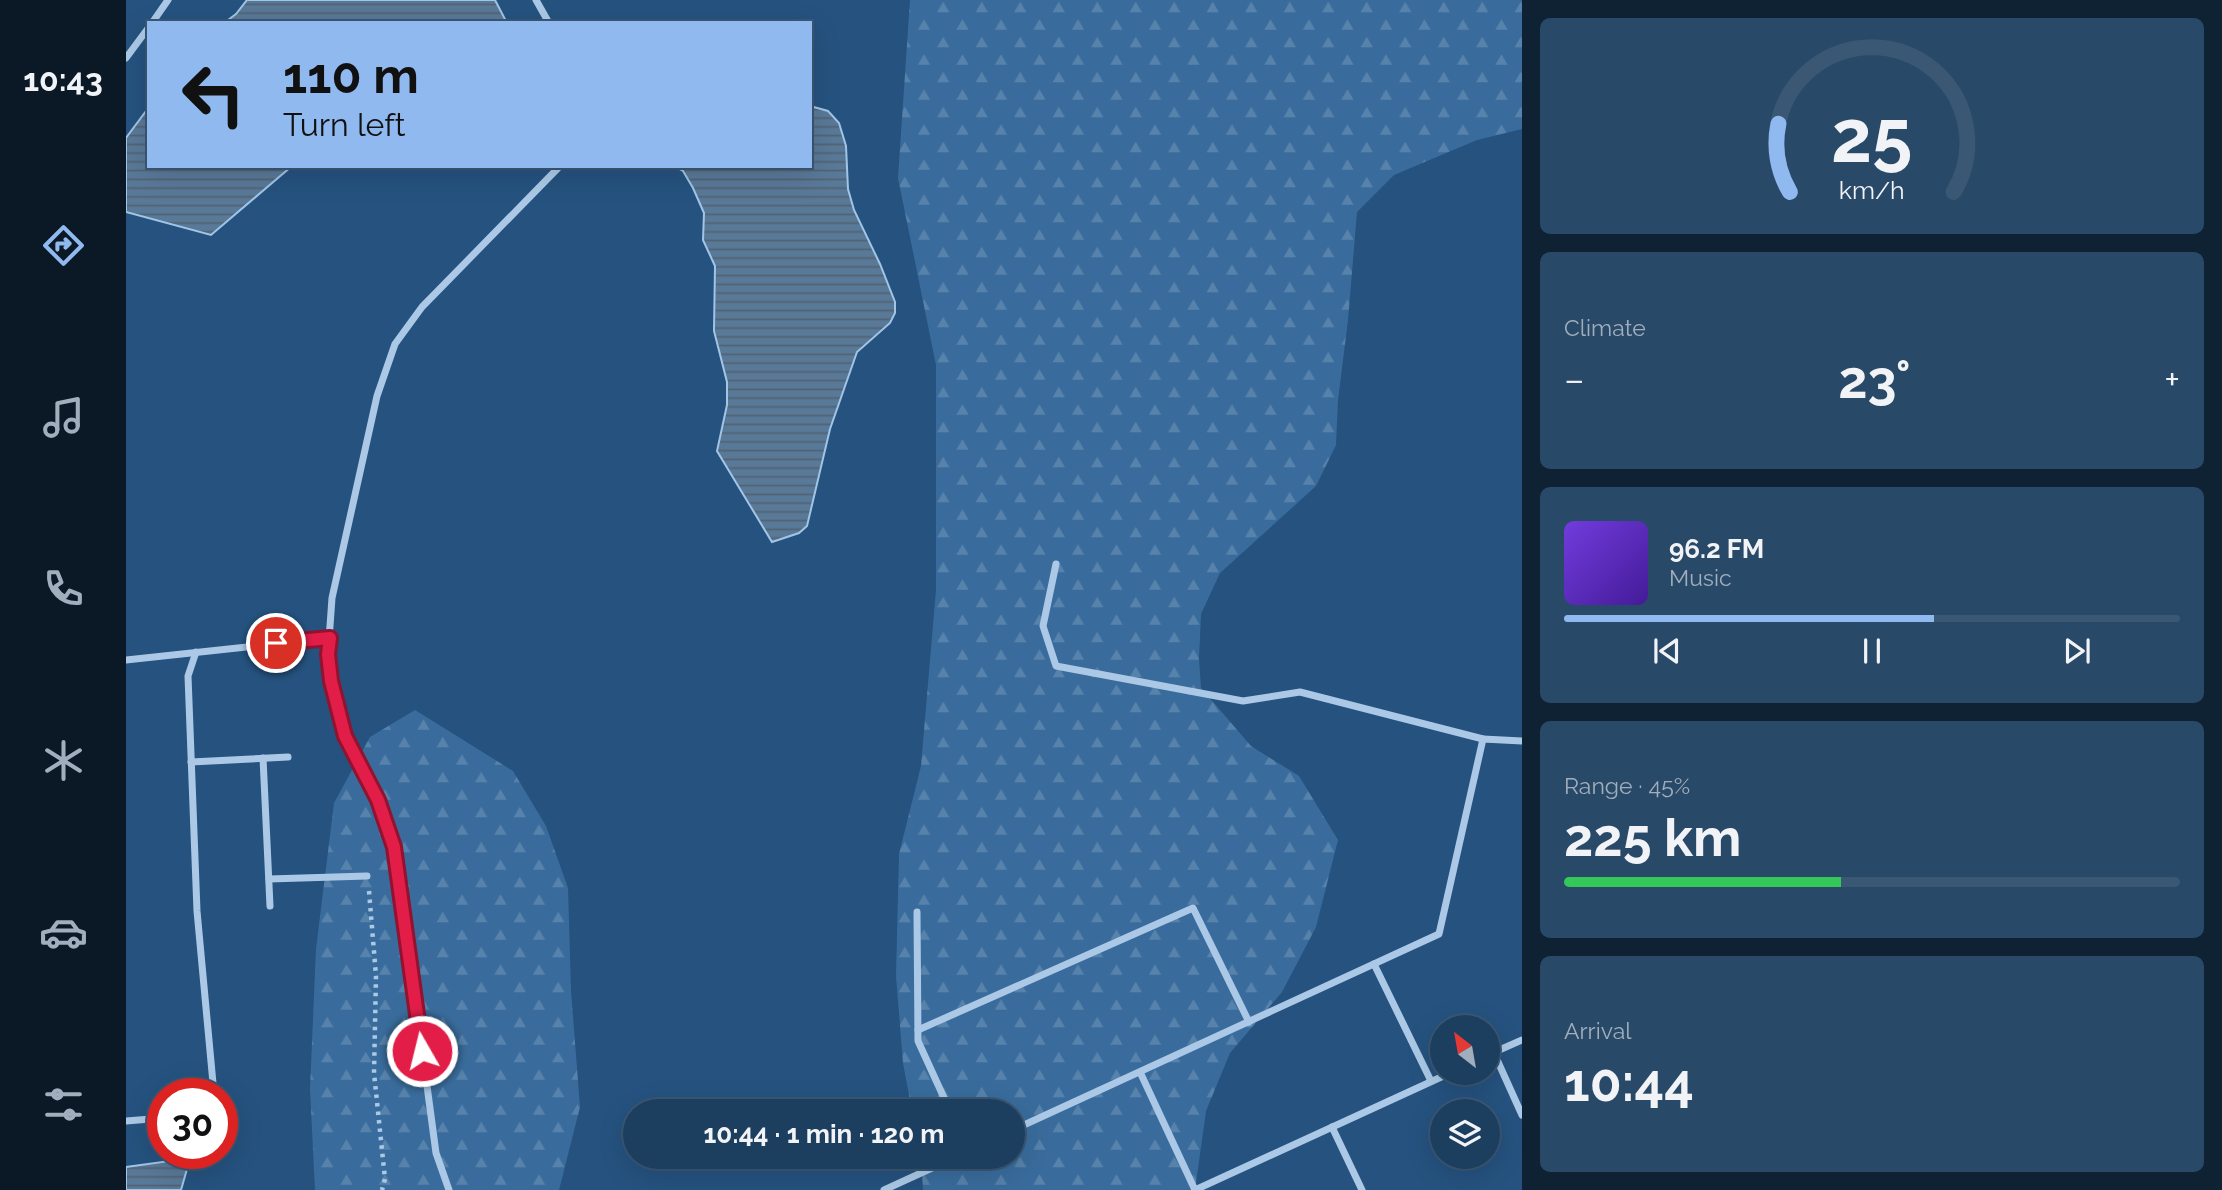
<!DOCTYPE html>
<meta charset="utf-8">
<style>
body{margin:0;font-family:Raleway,sans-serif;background:#294968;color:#f1f3f6;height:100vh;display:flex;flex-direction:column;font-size:26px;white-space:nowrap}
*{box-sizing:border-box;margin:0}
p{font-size:23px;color:#a0aebd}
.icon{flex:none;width:38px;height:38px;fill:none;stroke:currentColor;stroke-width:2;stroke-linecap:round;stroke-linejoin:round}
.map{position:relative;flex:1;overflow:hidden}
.panel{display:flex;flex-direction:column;gap:18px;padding:18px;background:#0f2234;width:700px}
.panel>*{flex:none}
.banner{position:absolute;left:21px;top:21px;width:665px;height:147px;border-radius:0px;box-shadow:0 7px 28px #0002,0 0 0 2px #3a5774;background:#90b9f0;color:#111;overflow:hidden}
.needle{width:46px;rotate:329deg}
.controls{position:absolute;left:1304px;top:1015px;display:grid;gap:14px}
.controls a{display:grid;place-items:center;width:70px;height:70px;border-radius:50%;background:#1c3e5f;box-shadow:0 7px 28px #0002,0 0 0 2px #3a5774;font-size:35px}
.speed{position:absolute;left:21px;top:1078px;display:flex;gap:14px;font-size:35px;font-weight:700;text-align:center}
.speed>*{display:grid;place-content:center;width:91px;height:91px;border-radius:50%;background:#1c3e5f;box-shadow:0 7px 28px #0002,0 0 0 2px #3a5774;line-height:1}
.speed .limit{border:10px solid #d22;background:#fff;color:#111}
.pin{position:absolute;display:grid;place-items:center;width:60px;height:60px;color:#fff;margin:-30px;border:4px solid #fff;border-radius:50%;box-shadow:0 2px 7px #0007}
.me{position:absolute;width:77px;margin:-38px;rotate:352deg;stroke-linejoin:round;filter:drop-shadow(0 0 5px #0008)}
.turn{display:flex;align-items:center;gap:24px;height:147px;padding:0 21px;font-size:32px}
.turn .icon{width:91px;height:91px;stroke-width:2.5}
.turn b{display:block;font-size:49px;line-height:60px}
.big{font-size:52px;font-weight:700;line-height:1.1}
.panel .widget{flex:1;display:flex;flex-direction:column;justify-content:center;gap:10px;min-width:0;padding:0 24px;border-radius:10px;background:#294968}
.panel .dial{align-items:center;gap:0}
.dial svg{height:182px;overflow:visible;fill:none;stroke:#3a5774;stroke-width:7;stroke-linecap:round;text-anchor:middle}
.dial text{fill:#f1f3f6;stroke:none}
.song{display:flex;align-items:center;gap:21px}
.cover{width:84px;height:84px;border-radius:10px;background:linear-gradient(135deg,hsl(260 70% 55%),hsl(260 70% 35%))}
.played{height:7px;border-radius:4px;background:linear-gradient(90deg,#90b9f0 60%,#3a5774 60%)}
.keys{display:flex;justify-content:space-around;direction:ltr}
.heat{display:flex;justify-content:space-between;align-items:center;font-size:38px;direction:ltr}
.charge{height:10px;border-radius:5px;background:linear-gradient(90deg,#34c759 45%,#3a5774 0)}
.trip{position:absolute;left:497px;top:1099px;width:402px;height:70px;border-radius:35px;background:#1c3e5f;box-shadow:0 7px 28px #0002,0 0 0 2px #3a5774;font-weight:700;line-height:70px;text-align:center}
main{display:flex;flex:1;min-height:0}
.menu{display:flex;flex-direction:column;width:126px;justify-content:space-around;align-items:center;background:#0b1926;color:#a0aebd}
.menu .icon{width:49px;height:49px}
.menu .current{color:#90b9f0}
.menu b{font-size:32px;color:#f1f3f6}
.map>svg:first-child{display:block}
.forest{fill:url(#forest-firs)}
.water{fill:url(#water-rules);stroke:#a0c5e6;stroke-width:2}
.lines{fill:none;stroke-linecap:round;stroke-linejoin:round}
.path{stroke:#abc9e6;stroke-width:4.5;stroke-dasharray:3.5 5;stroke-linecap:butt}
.minor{stroke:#abc9e6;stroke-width:7}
.route-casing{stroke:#92132f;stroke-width:18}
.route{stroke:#e11d48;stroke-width:12}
</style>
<main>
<nav class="menu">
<b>10:43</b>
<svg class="icon current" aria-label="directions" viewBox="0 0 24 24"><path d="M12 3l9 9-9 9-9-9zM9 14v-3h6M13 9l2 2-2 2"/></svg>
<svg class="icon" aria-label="music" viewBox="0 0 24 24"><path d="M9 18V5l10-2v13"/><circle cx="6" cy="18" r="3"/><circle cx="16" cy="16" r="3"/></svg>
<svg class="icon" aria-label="phone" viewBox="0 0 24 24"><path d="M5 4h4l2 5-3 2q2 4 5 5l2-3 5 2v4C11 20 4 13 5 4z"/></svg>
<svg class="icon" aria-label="climate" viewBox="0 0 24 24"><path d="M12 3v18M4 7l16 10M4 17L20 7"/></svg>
<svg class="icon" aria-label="car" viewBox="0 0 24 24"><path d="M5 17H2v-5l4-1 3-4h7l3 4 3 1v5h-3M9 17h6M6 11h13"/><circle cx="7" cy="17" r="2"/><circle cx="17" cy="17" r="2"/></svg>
<svg class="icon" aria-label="filters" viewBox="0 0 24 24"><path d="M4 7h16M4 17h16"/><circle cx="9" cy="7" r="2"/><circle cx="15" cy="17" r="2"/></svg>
</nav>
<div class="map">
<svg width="1396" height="1190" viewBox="0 0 1396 1190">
<defs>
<pattern id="forest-firs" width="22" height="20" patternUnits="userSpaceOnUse" patternTransform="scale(1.75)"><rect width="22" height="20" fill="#396c9c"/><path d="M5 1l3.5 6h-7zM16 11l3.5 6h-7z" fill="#5782ab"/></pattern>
<pattern id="water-rules" width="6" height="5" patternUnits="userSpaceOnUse" patternTransform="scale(1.75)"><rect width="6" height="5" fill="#597999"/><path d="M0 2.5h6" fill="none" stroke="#526272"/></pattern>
</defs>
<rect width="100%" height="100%" fill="#25527f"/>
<g class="forest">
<path d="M784 0H1396V129L1351 140 1268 175 1231 212 1222 320 1212 400 1210 445 1190 486 1094 573 1075 614 1073 659 1075 688 1125 746 1173 776 1212 840 1190 927 1156 992 1104 1053 1080 1111 1069 1190H797L795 1157H887V1111H786L777 1063 770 976 773 854 795 766 810 590V365L772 178Z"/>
<path d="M289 710 387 771 420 826 442 888 445 991 454 1107 433 1190H189L184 1089 190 949 208 803 244 737Z"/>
</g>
<g class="water">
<path d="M121 0H369L381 23H98L110 14Z"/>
<path d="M684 106 702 111 713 123 720 146 722 189 728 210 754 264 769 302V313L764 323 731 352 704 429 681 526 673 533 646 542 591 451 601 405V382L588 331 589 266 577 240 578 213 567 188 557 171 548 166H684Z"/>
<path d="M23 107V166H166L85 235 0 212V138Z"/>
<path d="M58 1159 61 1162V1169L55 1190H0V1167Z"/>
</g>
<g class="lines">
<path class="path" d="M243 891 250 976 248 1073 259 1179 256 1190"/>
<g class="minor">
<path d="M410 0 423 23"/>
<path d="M26 23 42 0"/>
<path d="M0 58 23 27"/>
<path d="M930 564 917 626 930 666 1117 701 1174 692 1357 739"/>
<path d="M70 652 62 676 71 911 88 1094"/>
<path d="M0 660 204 638"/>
<path d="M137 758 144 906"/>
<path d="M65 762 162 757"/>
<path d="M143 879 241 876"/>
<path d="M791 912 792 1041 824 1111"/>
<path d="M1248 964 1305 1081"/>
<path d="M792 1030 1067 908 1123 1022"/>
<path d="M1368 1053 1396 1115"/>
<path d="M1362 1055 1396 1040"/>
<path d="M1014 1072 1069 1190"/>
<path d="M0 1121 37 1118"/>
<path d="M1206 1127 1236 1190"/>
<path d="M887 1130 1313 934 1357 739 1396 741"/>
<path d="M323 1190 310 1153 269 847 252 800 219 736 205 681 202 654 206 598 251 396 269 344 296 307 434 166"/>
<path d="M758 1190 830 1157"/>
<path d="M1069 1190 1324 1073"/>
</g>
</g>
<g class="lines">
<g class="route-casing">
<path id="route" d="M150 643 204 638 202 654 205 681 219 736 252 800 268 847 296 1051"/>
</g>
<use href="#route" class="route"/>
</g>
</svg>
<div class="controls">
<a><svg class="needle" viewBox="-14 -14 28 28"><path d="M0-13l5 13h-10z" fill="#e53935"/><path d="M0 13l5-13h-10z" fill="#a0aebd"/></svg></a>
<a><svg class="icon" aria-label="layers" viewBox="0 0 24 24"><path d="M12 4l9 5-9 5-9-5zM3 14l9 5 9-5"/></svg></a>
</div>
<div class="speed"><div class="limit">30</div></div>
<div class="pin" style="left:150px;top:643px;background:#d93025"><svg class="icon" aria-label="arrive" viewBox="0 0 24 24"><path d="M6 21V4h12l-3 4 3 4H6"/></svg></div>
<svg class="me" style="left:296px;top:1051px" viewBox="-20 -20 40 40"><circle r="17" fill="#e11d48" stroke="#fff" stroke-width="3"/><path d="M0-11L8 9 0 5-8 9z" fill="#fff"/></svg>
<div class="trip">10:44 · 1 min · 120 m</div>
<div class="banner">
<div class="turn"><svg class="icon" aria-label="left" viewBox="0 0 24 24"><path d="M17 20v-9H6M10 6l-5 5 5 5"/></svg><div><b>110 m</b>Turn left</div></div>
</div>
</div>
<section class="panel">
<div class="widget dial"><svg viewBox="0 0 100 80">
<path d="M14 69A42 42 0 1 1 86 69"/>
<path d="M14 69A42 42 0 0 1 9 39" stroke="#90b9f0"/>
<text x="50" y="56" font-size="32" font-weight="700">25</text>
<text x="50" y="72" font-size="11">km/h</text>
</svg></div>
<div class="widget"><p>Climate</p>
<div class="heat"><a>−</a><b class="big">23°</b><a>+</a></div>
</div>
<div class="widget">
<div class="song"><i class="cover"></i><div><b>96.2 FM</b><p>Music</p></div></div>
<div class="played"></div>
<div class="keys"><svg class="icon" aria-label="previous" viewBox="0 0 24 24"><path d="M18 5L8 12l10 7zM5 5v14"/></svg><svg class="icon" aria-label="pause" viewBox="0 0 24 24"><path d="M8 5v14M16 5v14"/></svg><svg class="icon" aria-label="next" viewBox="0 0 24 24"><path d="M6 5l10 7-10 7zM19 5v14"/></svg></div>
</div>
<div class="widget"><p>Range · 45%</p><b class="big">225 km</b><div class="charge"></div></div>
<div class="widget"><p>Arrival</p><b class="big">10:44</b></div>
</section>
</main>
